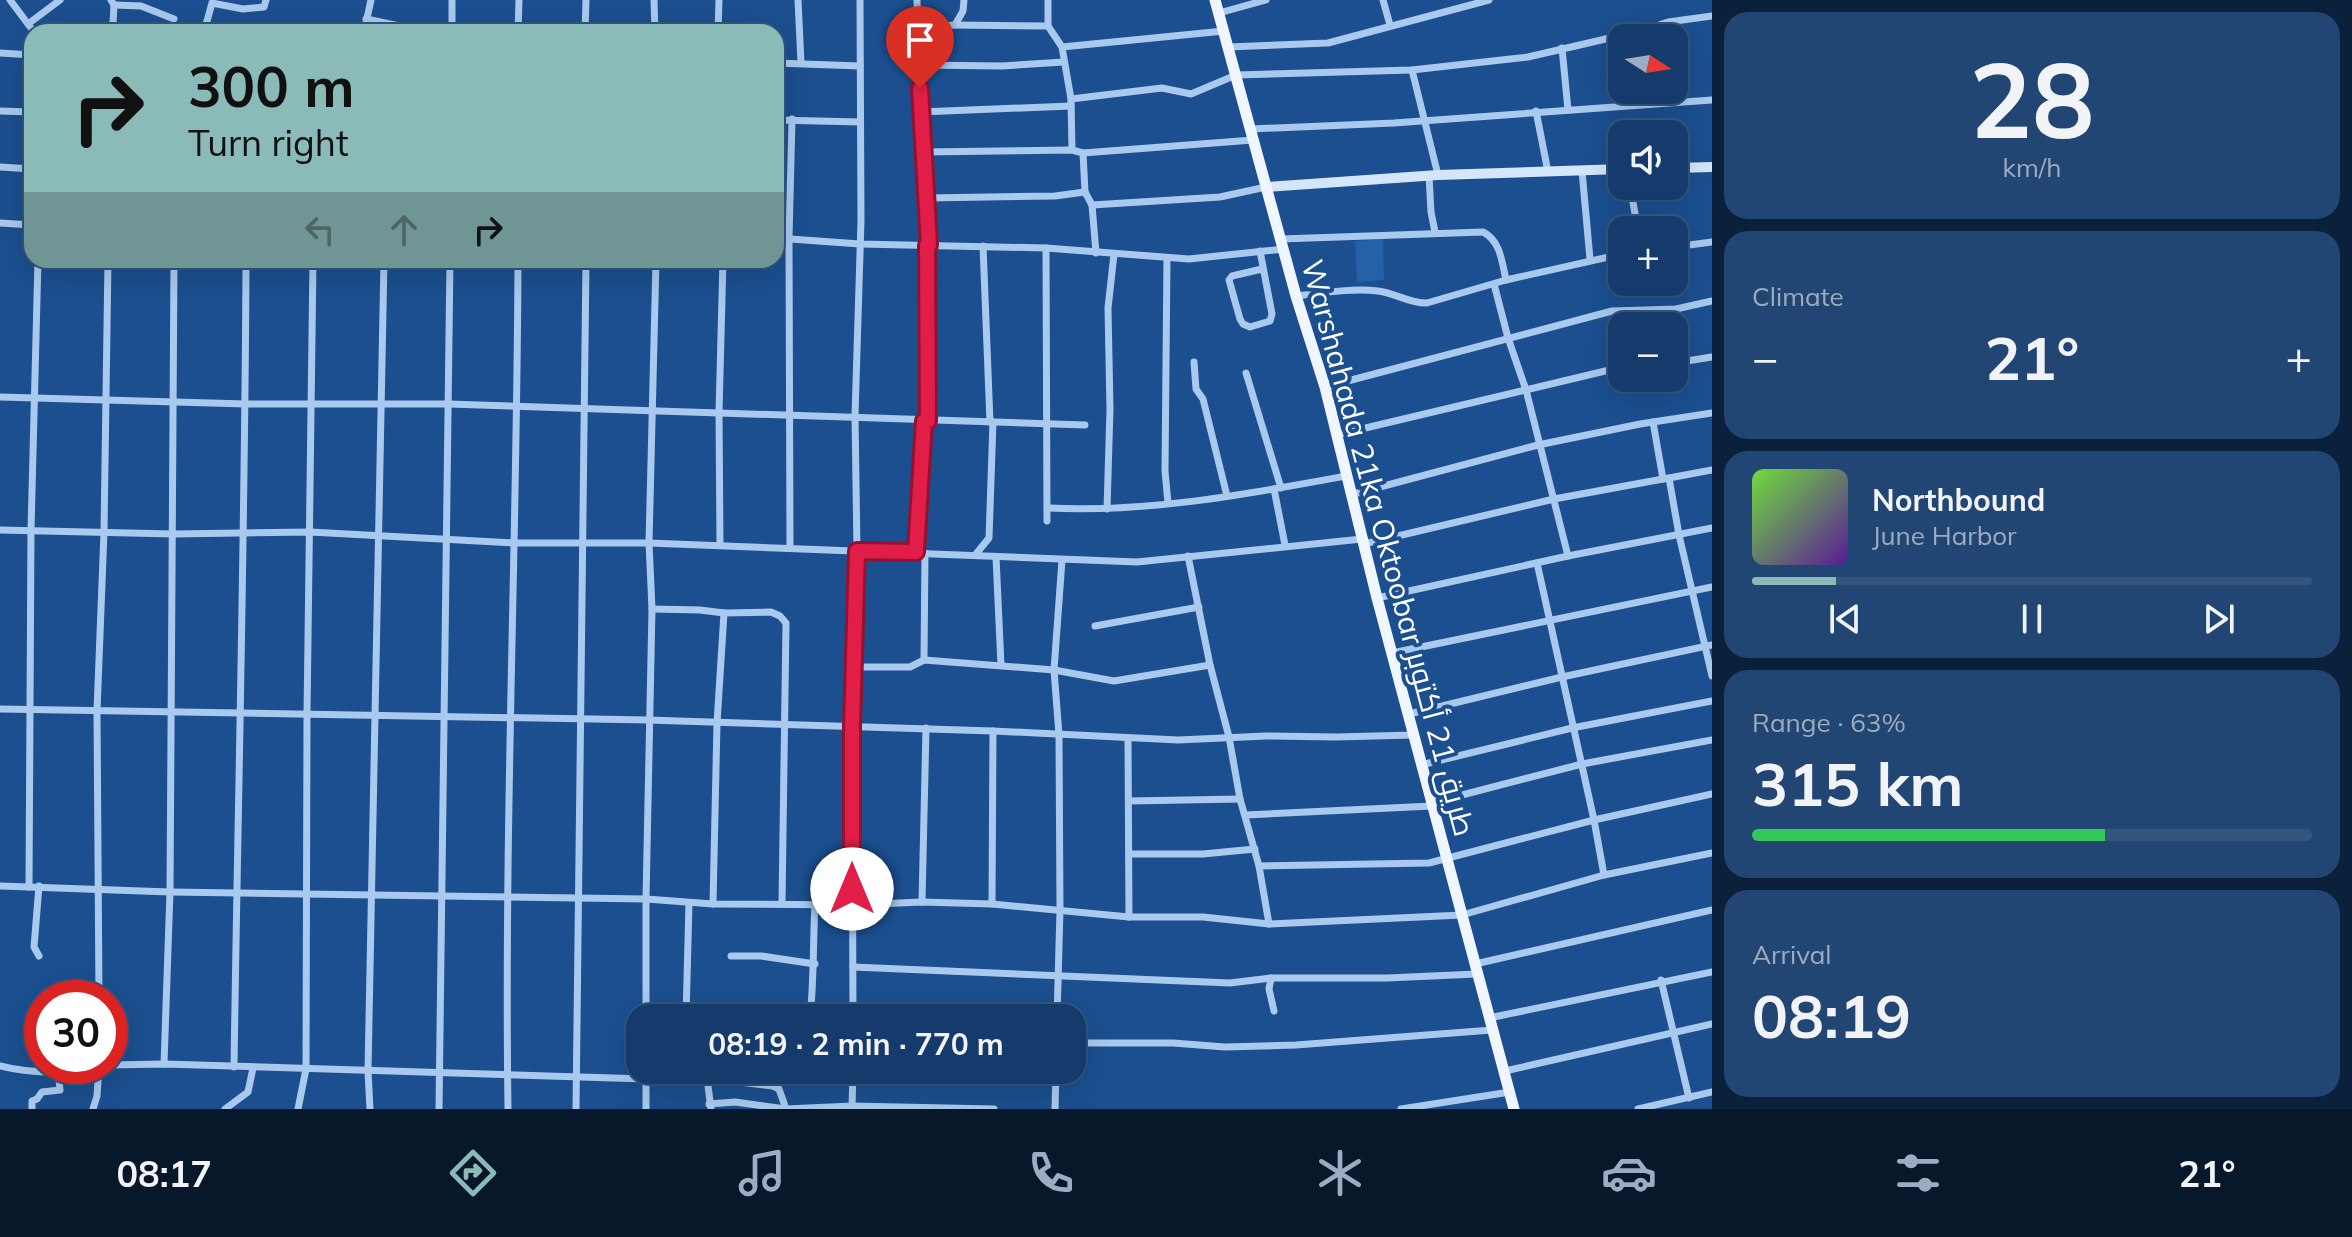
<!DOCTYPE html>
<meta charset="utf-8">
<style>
body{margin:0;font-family:Mulish,Cairo,sans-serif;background:#214673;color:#f1f3f6;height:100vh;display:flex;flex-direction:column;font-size:30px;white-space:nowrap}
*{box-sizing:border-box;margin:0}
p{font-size:26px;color:#9dadc1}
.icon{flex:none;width:44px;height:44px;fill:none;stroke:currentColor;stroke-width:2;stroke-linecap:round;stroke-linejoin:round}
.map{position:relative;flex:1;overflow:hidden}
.panel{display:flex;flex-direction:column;gap:12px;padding:12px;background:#0b203b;width:640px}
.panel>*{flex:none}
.guide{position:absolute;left:24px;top:24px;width:760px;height:244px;border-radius:24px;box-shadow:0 8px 32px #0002,0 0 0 2px #33557e;background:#8bbbb9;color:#111;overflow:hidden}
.needle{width:52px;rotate:102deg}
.buttons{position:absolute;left:1608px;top:24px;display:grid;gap:16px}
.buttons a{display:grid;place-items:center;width:80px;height:80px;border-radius:16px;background:#143b6b;box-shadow:0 8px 32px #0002,0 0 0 2px #33557e;font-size:40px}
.speed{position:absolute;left:24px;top:980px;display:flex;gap:16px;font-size:40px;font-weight:700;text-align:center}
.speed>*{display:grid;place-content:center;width:104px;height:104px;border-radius:50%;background:#143b6b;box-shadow:0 8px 32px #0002,0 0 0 2px #33557e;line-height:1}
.speed .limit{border:12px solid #d22;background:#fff;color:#111}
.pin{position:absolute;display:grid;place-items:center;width:68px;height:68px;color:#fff;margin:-82px -34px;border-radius:50% 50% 50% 0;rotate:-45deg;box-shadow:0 0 8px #0007}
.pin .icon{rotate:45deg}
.me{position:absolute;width:88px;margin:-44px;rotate:0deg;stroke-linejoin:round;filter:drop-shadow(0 0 6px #0008)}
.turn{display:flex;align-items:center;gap:28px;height:168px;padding:0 32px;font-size:36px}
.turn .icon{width:104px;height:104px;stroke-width:2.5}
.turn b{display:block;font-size:56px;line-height:68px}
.lanes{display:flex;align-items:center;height:76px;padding:0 32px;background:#0003;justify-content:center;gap:40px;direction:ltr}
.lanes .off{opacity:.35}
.big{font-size:60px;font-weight:700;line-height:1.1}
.panel .widget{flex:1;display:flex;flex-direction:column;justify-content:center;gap:12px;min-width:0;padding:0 28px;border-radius:24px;background:#214673}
.panel .dial{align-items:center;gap:0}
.dial b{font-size:104px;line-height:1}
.song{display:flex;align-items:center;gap:24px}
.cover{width:96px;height:96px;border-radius:12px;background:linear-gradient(135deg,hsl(100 70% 55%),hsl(270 70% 35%))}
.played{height:8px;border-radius:4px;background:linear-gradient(90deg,#8bbbb9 15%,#33557e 15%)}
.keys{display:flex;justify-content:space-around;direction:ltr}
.heat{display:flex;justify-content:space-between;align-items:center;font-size:44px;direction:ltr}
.charge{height:12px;border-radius:6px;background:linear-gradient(90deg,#34c759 63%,#33557e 0)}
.trip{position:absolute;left:626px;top:1004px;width:460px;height:80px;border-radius:24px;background:#143b6b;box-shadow:0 8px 32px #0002,0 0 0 2px #33557e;font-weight:700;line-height:80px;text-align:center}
.menu{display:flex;height:128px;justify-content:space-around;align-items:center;background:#08182b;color:#9dadc1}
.menu .icon{width:56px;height:56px}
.menu .on{color:#8bbbb9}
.menu b{font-size:36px;color:#f1f3f6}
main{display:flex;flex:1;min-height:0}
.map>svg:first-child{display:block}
.green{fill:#2461a8}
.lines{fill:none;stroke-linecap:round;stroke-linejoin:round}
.street{stroke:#a9c9ee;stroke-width:7}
.secondary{stroke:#d6e6fa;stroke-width:10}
.primary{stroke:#f0f6ff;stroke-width:11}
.route-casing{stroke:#92132f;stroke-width:20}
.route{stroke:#e11d48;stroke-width:14}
.labels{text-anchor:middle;stroke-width:8;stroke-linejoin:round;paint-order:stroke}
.street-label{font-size:30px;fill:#fff;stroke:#1b4f8f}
</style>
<main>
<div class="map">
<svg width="1712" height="1109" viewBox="0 0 1712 1109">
<rect width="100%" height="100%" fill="#1b4f8f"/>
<path class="green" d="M1383 239 1384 280 1357 282 1355 241Z"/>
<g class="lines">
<g class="street">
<path d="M10 0 34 32"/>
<path d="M654 0 655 32"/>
<path d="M798 0 801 63"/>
<path d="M917 0 920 112 929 245"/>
<path d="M1048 0V26L1062 47"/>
<path d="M1383 0 1390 25"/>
<path d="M114 5 141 6 174 19"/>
<path d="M1219 13 1266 0"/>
<path d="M366 19 414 29 452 27"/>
<path d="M28 24 60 0"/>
<path d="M955 25 1048 26"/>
<path d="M918 28 955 25 963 11 964 0"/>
<path d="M101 32 113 23 114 5 111 0"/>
<path d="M204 32 212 3 243 9 264 7 266 0"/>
<path d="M364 32 371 0"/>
<path d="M452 32V0"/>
<path d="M518 32 519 0"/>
<path d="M585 32 586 0"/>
<path d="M718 32 719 0"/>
<path d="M1228 47 1328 43 1489 0"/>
<path d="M1562 48 1568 110"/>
<path d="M0 53 32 55"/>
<path d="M776 63 860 66"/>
<path d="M919 65 1002 66 1064 62"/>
<path d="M1412 70 1438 175"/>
<path d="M1071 99 1162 88 1191 94 1236 75 1412 70 1528 57 1640 31 1668 22 1712 16"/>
<path d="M0 111 32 112"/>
<path d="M1536 111 1548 172"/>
<path d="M920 112 1071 106"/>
<path d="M776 120 860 122"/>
<path d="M1251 129 1394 123 1712 100"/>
<path d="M1072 150 1071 99 1062 47 1224 31"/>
<path d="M923 152 1072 150 1083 153 1253 140"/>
<path d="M1083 153 1085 192 1092 205 1096 253"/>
<path d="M0 167 32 169"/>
<path d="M1582 171 1590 259"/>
<path d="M1429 176 1431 212 1435 232"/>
<path d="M1630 186 1638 230"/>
<path d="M927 198 1055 196 1085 192"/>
<path d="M1092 205 1220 197 1266 187"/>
<path d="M0 223 32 225"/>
<path d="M776 238 860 244 1046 248 1189 259 1284 249"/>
<path d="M1281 239 1483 232C1501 241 1502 263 1506 280"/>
<path d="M927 245 928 421"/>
<path d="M983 246 990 422"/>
<path d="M1674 247 1712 242"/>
<path d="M1046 248 1047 521"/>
<path d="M1260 251 1272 314 1270 321 1250 327 1243 324 1240 319 1229 280 1232 276 1262 269"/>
<path d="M1167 258 1165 471 1168 503"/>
<path d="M1494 284 1508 338 1526 390 1568 556"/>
<path d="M1296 296C1323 293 1351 288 1378 291 1396 293 1410 304 1427 303L1506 280 1622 254"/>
<path d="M1194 362 1196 389 1203 399 1227 496"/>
<path d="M1674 363 1712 357"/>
<path d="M1246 373 1281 488"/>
<path d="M1325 387 1612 311 1676 309 1712 301"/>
<path d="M0 397 246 404H449L1085 425"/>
<path d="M1653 422 1663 479 1669 478 1679 535 1712 676"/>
<path d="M1336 435 1622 367"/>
<path d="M1669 478 1712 470"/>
<path d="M1274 489 1285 545"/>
<path d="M1350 495 1538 445 1640 424 1712 413"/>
<path d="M1048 508C1148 513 1248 494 1346 476"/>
<path d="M1107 509 1110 409 1108 308 1114 254"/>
<path d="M0 530 173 534 310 532 515 543H649L1137 562 1362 539"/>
<path d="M1364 544 1554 499 1663 479"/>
<path d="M720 545 719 412 723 260"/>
<path d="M790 547 789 238 792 119"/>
<path d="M916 552 924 421"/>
<path d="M976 554 989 538 993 422"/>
<path d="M1188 556 1210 665 1229 737 1240 799 1259 866 1269 924"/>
<path d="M996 557 1001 665"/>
<path d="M1537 563 1594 820 1604 875"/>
<path d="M1377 598 1568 556 1712 528"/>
<path d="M652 609 700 610 724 613 771 612 780 616 786 623 782 903"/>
<path d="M1095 626 1199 607"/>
<path d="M1392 653 1712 587"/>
<path d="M924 660 925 553"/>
<path d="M853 667H910L924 660 1054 670 1114 681 1210 665"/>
<path d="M0 709 648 720 993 731 1178 740 1266 736 1336 737 1414 735"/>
<path d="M1409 714 1562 677 1712 645"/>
<path d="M1128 739 1129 917"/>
<path d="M1421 765 1572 728 1712 701"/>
<path d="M1129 801 1240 799"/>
<path d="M1431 803 1582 764 1712 740"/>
<path d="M1246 815 1432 806"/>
<path d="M1129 854H1203L1255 849"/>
<path d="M1259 866 1429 863 1594 820 1712 794"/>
<path d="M0 886 170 892 646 899 713 904 853 905 922 902 992 904 1129 917H1203L1269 924 1462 915 1604 875 1712 853"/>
<path d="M39 886 34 947 39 956"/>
<path d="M29 887 31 530 38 260"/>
<path d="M922 902 926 728"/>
<path d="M713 904 717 723 724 613"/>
<path d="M992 904 993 731"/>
<path d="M731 956H761L815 964"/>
<path d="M1475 964 1712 910"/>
<path d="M853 967 1230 983 1271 978H1387L1477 974"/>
<path d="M1271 978 1269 989 1274 1011"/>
<path d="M1661 980 1689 1098"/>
<path d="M99 998 97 711 104 532 108 260"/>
<path d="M646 1018V899L652 609 649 543 656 260"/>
<path d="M686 1018 689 903"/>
<path d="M810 1018C814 980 813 942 815 904"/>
<path d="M853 1018 852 727 857 551 855 416 861 221 860 0"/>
<path d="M1057 1018 1060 910 1059 735 1054 670 1062 560"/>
<path d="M1489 1018 1712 972"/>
<path d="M1072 1043H1173L1225 1047 1296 1045 1492 1030"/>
<path d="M164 1064 170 892 174 260"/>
<path d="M110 1065 164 1064 646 1079 707 1078 773 1086 779 1089 786 1109"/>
<path d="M0 1066C24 1072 75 1077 98 1066"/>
<path d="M234 1067C238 798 245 529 246 260"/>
<path d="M1505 1071 1712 1024"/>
<path d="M707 1078 711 1109"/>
<path d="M709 1104 735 1102 786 1109 852 1106 994 1109"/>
<path d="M852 1108 853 1070"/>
<path d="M32 1109V1101L37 1099 42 1092 60 1090 59 1080 66 1071"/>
<path d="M93 1109 97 1096 99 1066"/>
<path d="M225 1109 248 1092 253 1068"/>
<path d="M298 1109 306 1069 307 715 313 260"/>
<path d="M370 1109 368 1071 384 260"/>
<path d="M439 1109 450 260"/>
<path d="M508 1109C504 826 517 543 518 260"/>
<path d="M576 1109 586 260"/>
<path d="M646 1109V1070"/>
<path d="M1055 1109 1056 1070"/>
<path d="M1401 1109 1510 1092"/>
<path d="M1638 1109 1712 1092"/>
</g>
<g class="secondary">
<path d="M1674 168 1712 167"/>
<path d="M1266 187 1438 175 1622 169"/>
</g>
<path class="primary" d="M1215 0 1296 296 1325 387 1377 598 1514 1109"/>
</g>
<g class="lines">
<g class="route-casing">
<path id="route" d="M852 889V727L857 551 916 552 924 421H928L927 245H929L920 88"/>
</g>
<use href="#route" class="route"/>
</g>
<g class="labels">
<g class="street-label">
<text transform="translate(1388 548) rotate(75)" y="10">Warshahada 21ka Oktoobar طريق 21 أكتوبر</text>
</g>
</g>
</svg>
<div class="buttons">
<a><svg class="needle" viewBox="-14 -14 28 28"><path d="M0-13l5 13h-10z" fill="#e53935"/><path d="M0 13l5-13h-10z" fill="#9dadc1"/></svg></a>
<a><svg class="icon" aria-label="sound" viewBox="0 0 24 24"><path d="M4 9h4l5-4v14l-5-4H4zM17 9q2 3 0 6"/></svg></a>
<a>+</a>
<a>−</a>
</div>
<div class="speed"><div class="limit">30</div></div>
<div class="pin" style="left:920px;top:88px;background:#d93025"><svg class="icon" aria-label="arrive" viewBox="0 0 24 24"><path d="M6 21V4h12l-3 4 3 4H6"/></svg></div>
<svg class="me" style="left:852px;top:889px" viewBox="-20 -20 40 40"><circle r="19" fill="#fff"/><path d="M0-13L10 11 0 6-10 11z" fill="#e11d48"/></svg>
<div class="trip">08:19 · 2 min · 770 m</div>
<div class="guide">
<div class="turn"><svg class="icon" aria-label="right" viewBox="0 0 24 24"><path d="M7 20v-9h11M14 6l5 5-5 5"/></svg><div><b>300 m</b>Turn right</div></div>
<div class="lanes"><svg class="icon off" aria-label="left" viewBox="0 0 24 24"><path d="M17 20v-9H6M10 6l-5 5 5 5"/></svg><svg class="icon off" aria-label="ahead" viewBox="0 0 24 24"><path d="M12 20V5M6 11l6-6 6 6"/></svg><svg class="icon" aria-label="right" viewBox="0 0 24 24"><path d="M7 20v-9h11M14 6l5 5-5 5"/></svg></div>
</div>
</div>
<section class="panel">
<div class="widget dial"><b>28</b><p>km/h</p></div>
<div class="widget"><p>Climate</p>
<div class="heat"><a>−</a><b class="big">21°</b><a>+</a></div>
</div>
<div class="widget">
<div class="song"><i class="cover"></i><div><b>Northbound</b><p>June Harbor</p></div></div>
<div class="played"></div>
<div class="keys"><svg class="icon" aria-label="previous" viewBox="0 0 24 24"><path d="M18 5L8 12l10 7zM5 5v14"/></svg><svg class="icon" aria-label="pause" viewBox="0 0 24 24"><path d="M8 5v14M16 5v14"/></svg><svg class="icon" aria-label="next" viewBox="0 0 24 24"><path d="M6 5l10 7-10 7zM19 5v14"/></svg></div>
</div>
<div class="widget"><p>Range · 63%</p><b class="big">315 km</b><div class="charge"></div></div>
<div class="widget"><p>Arrival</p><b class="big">08:19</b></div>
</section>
</main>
<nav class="menu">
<b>08:17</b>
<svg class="icon on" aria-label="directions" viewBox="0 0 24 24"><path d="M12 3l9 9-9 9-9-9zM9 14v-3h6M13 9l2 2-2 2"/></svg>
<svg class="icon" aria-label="music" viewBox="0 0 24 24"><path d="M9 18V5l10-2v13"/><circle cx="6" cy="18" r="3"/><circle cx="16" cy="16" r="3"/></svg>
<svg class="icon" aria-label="phone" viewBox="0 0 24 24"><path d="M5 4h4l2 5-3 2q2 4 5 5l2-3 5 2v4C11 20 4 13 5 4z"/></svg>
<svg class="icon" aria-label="climate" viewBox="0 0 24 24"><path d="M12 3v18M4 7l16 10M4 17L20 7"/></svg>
<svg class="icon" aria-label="car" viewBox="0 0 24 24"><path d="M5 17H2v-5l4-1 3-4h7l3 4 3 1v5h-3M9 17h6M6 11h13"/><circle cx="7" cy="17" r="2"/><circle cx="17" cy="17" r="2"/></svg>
<svg class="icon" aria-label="filters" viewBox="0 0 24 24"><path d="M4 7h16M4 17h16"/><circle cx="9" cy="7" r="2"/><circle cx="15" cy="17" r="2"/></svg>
<b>21°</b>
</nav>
